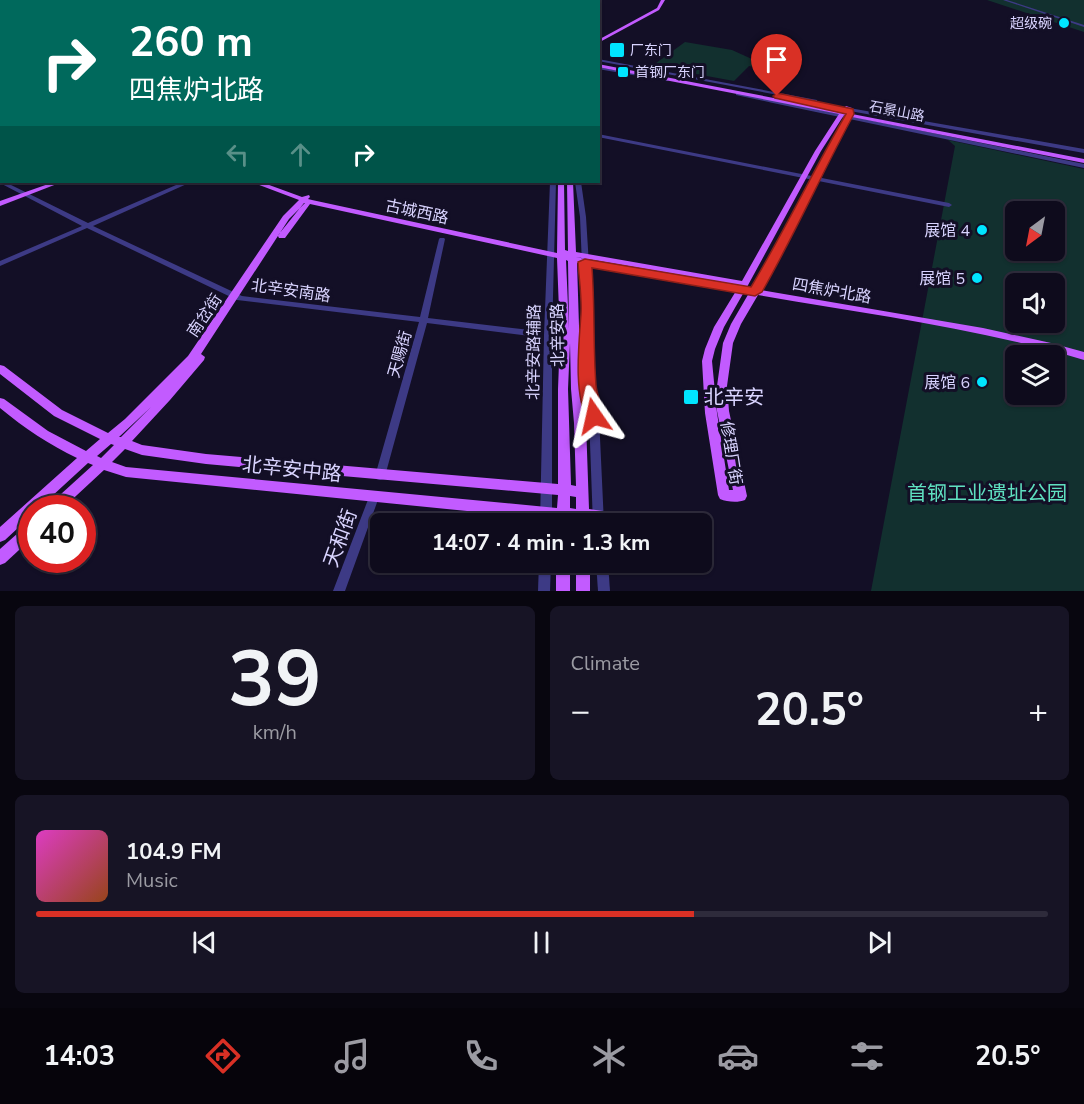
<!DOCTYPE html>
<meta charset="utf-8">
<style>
body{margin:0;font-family:"Nunito Sans","Noto Sans SC",sans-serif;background:#171425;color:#f1f3f6;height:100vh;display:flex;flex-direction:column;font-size:22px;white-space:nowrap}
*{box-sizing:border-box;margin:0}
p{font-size:20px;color:#9b9ba3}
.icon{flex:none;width:33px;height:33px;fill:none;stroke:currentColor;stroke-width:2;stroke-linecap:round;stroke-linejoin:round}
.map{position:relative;height:591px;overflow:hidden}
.drawer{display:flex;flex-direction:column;gap:15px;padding:15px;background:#08060f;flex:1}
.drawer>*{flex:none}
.banner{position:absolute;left:0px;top:0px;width:600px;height:183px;box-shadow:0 2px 4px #0004,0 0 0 2px #2e2b3b;background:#00695c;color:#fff;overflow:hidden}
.needle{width:39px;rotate:212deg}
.tools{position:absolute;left:1005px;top:201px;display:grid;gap:12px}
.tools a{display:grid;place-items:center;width:60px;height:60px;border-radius:9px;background:#0e0b1c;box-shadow:0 2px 4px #0004,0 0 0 2px #2e2b3b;font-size:30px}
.speed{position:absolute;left:18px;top:495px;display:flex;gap:12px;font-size:30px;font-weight:700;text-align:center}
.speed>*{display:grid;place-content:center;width:78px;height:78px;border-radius:50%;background:#0e0b1c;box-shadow:0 2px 4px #0004,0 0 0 2px #2e2b3b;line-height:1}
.speed .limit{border:9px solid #d22;background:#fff;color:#111}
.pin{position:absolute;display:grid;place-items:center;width:51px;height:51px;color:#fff;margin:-62px -26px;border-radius:50% 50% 50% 0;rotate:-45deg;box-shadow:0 0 6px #0007}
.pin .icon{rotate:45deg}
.me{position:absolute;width:66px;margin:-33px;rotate:349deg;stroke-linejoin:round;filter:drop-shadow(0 0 4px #0008)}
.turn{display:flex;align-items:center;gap:21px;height:126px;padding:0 30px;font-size:27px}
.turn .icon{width:78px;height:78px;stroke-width:2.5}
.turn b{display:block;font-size:42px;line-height:51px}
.lanes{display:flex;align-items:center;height:57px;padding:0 30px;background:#0003;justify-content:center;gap:30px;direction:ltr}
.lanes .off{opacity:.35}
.big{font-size:45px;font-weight:700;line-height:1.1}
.drawer .tile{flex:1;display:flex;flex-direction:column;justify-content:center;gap:9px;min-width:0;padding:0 21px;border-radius:9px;background:#171425}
.drawer .dial{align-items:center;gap:0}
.dial b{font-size:78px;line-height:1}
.song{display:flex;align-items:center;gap:18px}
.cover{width:72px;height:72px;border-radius:9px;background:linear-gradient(135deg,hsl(310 70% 55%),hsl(20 70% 35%))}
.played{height:6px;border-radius:3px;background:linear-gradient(90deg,#d93025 65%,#2e2b3b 65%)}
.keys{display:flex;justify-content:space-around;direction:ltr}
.heat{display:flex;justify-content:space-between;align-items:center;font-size:33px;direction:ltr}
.drawer .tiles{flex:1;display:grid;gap:15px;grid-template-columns:1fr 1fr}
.tile:last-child{grid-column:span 2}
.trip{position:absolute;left:370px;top:513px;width:342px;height:60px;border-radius:9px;background:#0e0b1c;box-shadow:0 2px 4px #0004,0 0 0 2px #2e2b3b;font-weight:700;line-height:60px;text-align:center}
.menu{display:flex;height:96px;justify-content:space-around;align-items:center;background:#06040b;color:#9b9ba3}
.menu .icon{width:42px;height:42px}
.menu .selected{color:#d93025}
.menu b{font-size:27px;color:#f1f3f6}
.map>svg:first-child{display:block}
.green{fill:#12302f;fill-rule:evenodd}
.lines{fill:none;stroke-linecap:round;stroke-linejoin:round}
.minor{fill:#3d3a85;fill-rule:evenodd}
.major{fill:#c25bff;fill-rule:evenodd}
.route{fill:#d93025;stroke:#8d1f18;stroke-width:1.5}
.poi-dot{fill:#00e5ff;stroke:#130f26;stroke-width:2}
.labels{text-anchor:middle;stroke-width:6;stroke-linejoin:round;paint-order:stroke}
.far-poi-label{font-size:14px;fill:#d9d4ff;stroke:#130f26;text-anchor:start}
.far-street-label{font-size:14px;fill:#d9d4ff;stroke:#130f26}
.street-label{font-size:16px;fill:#d9d4ff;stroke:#130f26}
.poi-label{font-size:16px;fill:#d9d4ff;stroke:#130f26;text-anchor:end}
.near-poi-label{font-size:20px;fill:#d9d4ff;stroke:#130f26;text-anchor:start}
.near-street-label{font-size:20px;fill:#d9d4ff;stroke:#130f26}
.near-park-label{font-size:20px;fill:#5fe0c0;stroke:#130f26}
</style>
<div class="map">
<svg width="1084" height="591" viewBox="0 0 1084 591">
<rect width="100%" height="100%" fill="#130f26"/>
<g class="green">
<path d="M987 0H1084V32Z"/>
<path d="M685 42 732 50 772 68 768 70 749 66 734 81 652 66Z"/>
<path d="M948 140 1084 169V591H871L955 146ZM1016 212H1054V250H1016ZM1016 284H1054V322H1016ZM1016 356H1054V394H1016Z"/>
</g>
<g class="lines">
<g class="minor">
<path d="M290 0 299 2H293Z"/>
<path d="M1003 0H1007L1084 25V27Z"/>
<path d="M598 59 817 100V101L815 102 1084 149V153L811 104H809V102H815L598 61Z"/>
<path d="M598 67 667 79 669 80 667 81 598 69Z"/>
<path d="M738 93 1084 164V168L773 103 736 95V94Z"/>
<path d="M598 134 949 203 952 205 949 207 598 137Z"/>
<path d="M2 180V182H5L88 223 183 182H190L189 183 93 226 242 296 420 317 439 239 440 238H444L445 239 428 318 530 330 533 331 534 333 533 335 530 336 427 323 385 476 384 479 380 480 376 479 375 476 419 322 237 300 87 228 0 266V261L82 226 0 183V181Z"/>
<path d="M550 182H556L552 335V524H540L544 335Z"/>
<path d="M575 182H581L586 217 592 313 590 336 592 388 599 416 604 524H593L589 416 584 388 582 336 584 313 580 217Z"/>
<path d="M374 492 378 494 379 497 345 591H333L369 497 370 494Z"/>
<path d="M539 562H551L550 591H538Z"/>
<path d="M596 562H608L610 591H598Z"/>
</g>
<g class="major">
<path d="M201 0H206L197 2Z"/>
<path d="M355 0H360L351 2Z"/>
<path d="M661 0H665L659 10 598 43V40L657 8Z"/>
<rect x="0" y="46" width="2" height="2"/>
<path d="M598 64 841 111 846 106 852 108V114L1084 159V163L852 117 816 180 791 237 761 290 983 328 1051 343 1084 352V360C978 328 867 314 758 295L741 324 733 343 727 386 729 411 747 496 745 500C738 503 727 502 720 499L718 495 705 413 702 361 705 349 714 327 736 291 577 263 581 389 586 423 589 509 603 511 605 515 603 519 598 521H589L590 524H576V521L570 520V524H556L557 520 126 477 104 470 63 508H49L50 504 93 465 88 463 39 508H32V515L5 540 0 542V527L77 458C50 445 24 428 0 408V398L4 399 48 431 86 451 100 439 54 416 0 374V365L4 366 62 410 108 433 125 419 188 356 283 216 299 200 254 183 253 182H261L302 197 309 195 310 197 308 199 312 200 557 253 558 182H564L565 250 568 251 567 182H573L576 252 742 281 815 151 839 114 598 67ZM844 115 846 116V118L810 180 783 237 753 288 747 287 821 151ZM304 203 279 234 278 236 279 238H285L310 204 557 258 560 337 558 389V484L206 454 142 445 132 441 170 400 204 360 205 357 201 354 289 219 305 203H306ZM576 257 739 285 585 259ZM566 260 568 261 569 329ZM744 292 749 293 731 324 723 343 717 386V411L733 490H729L717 413 712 361 715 349 724 327ZM570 343 571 389 574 423 576 486 571 485 568 389ZM151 407 121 437H119ZM111 444 114 445 101 458 97 456ZM125 449 142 455 206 464 558 495 557 508 126 467 112 462ZM570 496 576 497V509L570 508Z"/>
<rect x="0" y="75" width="2" height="3"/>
<path d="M54 182H62L0 206V201Z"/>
<path d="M32 523V538L5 563 0 565V549L27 525Z"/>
<rect x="556" y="562" width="14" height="29"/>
<rect x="576" y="562" width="14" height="29"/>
</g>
</g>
<path class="route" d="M777 93 853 109 854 114C822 173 795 234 762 292L755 296 592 268C595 307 593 346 596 385 597 396 605 411 600 421L594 423 588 421C573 394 579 344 581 314 582 297 579 279 578 262L585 259 751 287C785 230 813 171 846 114L775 98 773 96Z"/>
<g class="poi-dot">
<circle cx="1064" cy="23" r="6"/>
<rect x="609" y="42" width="16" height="16" rx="3"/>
<rect x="617" y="66" width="12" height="12" rx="3"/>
<circle cx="982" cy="230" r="6"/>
<circle cx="977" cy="278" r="6"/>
<circle cx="982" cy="382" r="6"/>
<rect x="683" y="389" width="16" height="16" rx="3"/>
</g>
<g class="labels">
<g class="far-poi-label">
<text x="1052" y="28" text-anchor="end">超级碗</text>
<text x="630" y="55">厂东门</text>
<text x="635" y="77">首钢厂东门</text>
</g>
<g class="far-street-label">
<text transform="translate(897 111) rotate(11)" y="5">石景山路</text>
</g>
<g class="street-label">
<text transform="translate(417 211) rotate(12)" y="6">古城西路</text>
<text transform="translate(291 290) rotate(8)" y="6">北辛安南路</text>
<text transform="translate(832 290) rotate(10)" y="6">四焦炉北路</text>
<text transform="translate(204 315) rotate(-56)" y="6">南岔街</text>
<text transform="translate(557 335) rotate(-91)" y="6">北辛安路</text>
<text transform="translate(533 352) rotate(-89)" y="6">北辛安路辅路</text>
<text transform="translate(399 354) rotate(-74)" y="6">天赐街</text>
<text transform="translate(732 453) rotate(81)" y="6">修理厂街</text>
</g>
<g class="poi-label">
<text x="970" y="236">展馆 4</text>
<text x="965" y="284">展馆 5</text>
<text x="970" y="388">展馆 6</text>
</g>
<g class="near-poi-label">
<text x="704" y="404">北辛安</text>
</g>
<g class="near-street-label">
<text transform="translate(292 469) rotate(6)" y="7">北辛安中路</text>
<text transform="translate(340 538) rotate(-70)" y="7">天和街</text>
</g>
<g class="near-park-label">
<text x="987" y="500">首钢工业遗址公园</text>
</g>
</g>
</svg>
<div class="tools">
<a><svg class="needle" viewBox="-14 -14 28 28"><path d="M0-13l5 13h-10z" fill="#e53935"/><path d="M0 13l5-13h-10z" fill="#9b9ba3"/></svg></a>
<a><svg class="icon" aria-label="sound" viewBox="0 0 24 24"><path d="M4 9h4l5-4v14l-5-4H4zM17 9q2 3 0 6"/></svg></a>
<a><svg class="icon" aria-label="layers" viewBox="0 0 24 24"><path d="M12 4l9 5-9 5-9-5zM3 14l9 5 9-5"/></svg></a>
</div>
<div class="speed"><div class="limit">40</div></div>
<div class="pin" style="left:777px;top:96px;background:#d93025"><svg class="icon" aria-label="arrive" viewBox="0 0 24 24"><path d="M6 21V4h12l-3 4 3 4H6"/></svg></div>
<svg class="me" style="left:594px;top:416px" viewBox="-20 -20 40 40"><path d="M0-17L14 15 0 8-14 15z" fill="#d93025" stroke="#fff" stroke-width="4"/></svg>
<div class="trip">14:07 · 4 min · 1.3 km</div>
<div class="banner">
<div class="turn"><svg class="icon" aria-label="right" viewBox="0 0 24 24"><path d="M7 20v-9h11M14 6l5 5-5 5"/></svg><div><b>260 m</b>四焦炉北路</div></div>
<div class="lanes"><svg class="icon off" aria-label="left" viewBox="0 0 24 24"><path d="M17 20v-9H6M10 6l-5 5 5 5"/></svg><svg class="icon off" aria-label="ahead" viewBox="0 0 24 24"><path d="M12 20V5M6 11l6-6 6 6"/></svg><svg class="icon" aria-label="right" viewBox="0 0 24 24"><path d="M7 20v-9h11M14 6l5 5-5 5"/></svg></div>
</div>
</div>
<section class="drawer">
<div class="tiles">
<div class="tile dial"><b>39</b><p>km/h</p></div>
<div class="tile"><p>Climate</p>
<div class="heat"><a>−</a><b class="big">20.5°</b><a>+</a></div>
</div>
<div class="tile">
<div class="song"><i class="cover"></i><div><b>104.9 FM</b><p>Music</p></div></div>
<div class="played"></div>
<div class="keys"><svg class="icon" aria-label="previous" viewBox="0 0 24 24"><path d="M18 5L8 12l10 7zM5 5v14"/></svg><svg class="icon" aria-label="pause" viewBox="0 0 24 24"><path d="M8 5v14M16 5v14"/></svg><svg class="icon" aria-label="next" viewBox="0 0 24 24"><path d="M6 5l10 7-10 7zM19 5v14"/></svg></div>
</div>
</div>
</section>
<nav class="menu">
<b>14:03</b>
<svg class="icon selected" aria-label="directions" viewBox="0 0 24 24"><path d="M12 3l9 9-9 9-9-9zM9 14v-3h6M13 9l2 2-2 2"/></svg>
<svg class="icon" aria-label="music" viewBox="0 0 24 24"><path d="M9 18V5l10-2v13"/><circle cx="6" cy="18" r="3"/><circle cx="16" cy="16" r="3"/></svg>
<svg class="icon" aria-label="phone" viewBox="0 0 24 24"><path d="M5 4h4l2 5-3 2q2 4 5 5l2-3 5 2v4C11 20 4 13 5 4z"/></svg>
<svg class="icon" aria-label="climate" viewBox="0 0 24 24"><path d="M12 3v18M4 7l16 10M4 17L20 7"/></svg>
<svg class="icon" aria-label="car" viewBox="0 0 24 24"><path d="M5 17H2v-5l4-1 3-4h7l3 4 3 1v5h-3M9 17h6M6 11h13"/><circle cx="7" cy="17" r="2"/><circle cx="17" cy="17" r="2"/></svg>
<svg class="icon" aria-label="filters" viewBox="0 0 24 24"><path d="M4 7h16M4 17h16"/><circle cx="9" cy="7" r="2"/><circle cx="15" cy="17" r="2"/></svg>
<b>20.5°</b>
</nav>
